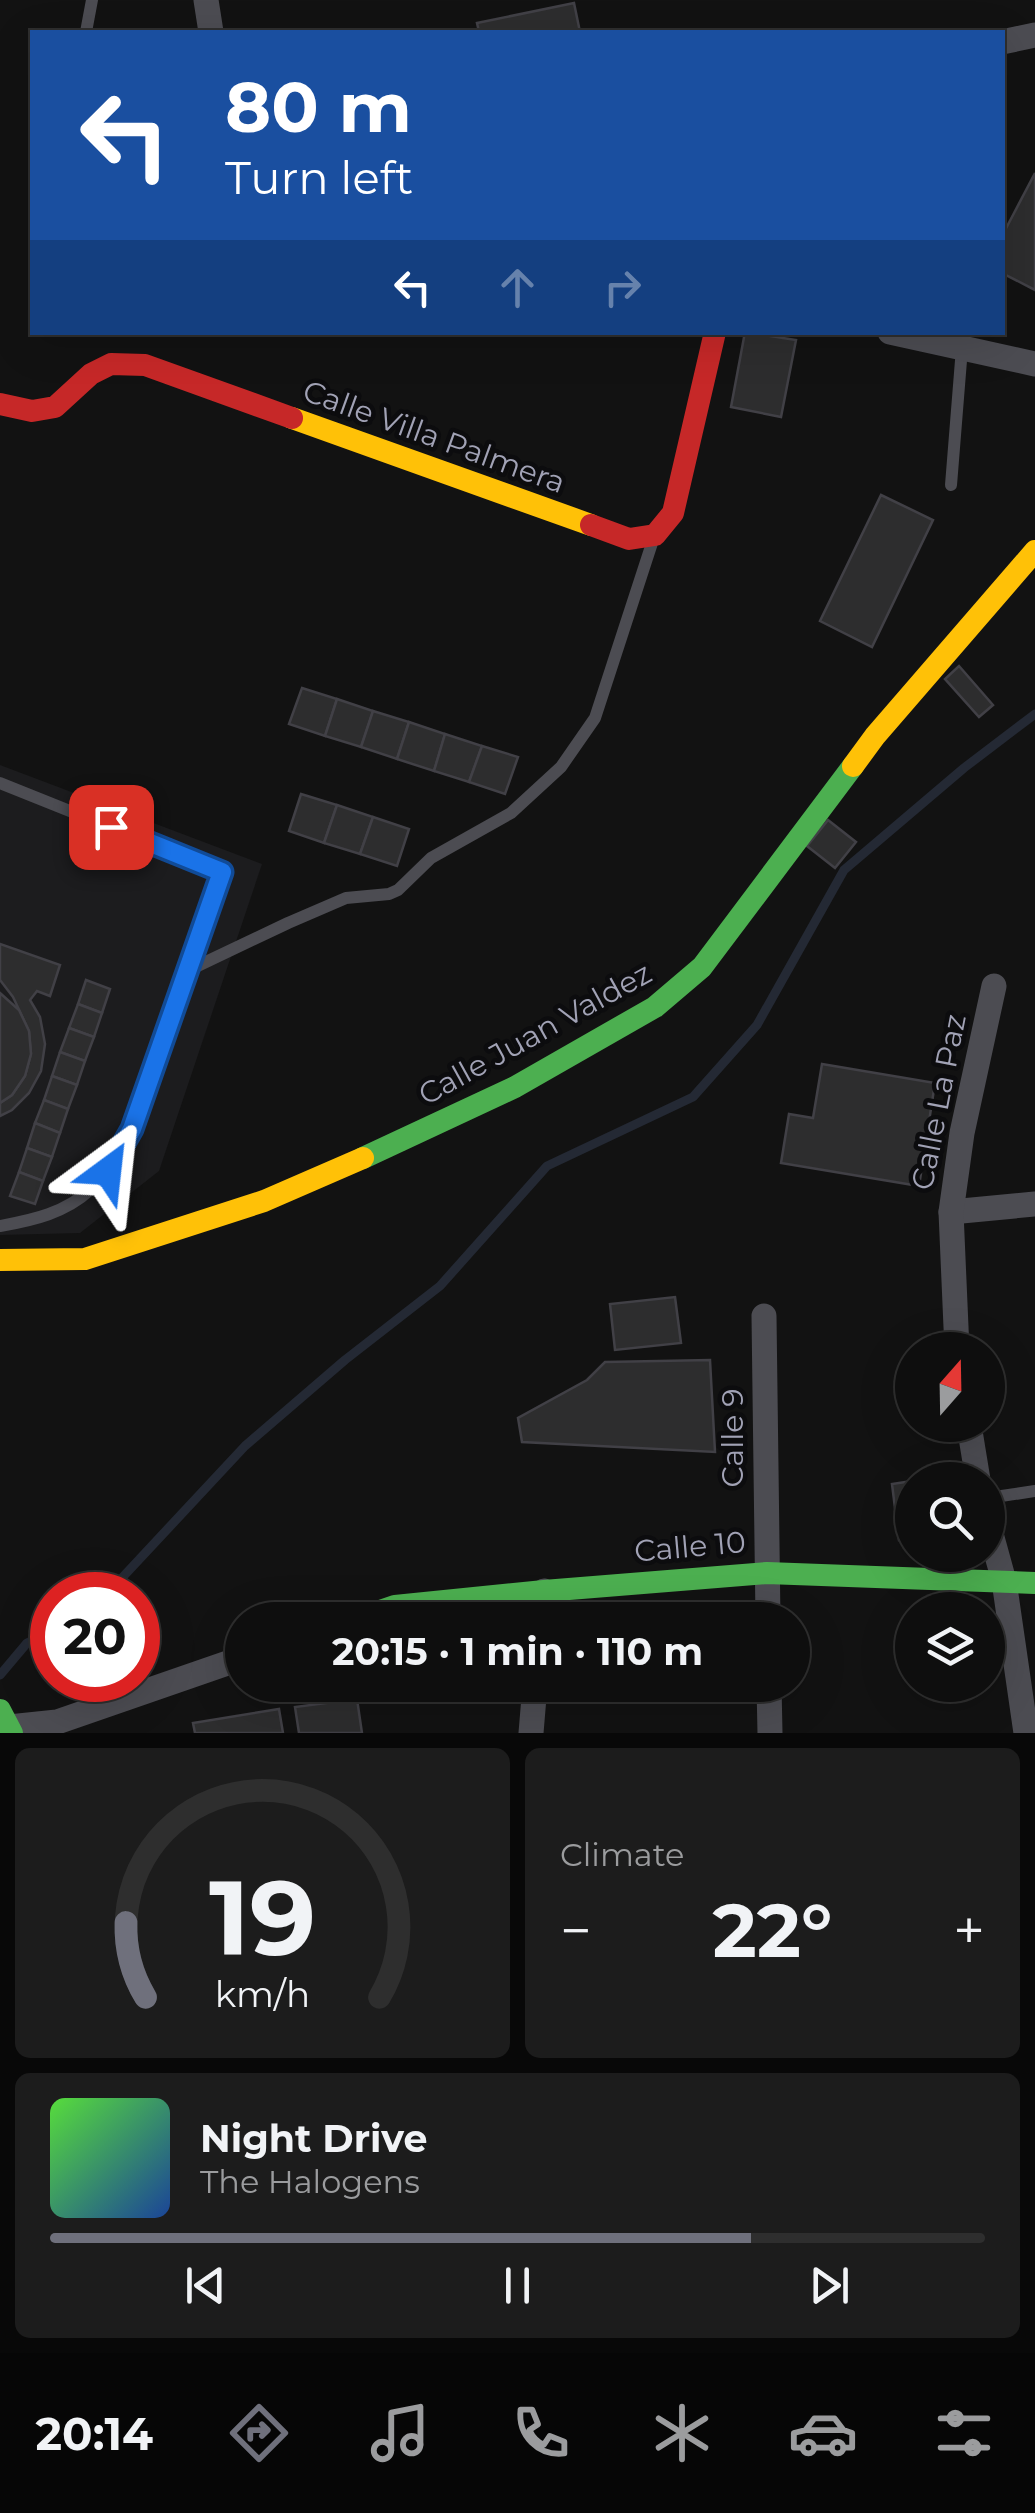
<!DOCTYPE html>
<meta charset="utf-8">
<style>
body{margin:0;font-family:Montserrat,sans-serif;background:#1c1c1c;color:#f1f3f6;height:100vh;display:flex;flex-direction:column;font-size:38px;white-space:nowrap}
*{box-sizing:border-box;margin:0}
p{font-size:32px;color:#9b9c9e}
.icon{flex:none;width:55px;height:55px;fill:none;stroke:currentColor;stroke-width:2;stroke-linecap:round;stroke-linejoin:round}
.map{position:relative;height:1733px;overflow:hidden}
.sheet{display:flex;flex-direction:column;gap:15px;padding:15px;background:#080808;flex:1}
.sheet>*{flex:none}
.guide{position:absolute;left:30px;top:30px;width:975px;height:305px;border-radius:0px;box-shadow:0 10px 40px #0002,0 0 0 2px #2e2e2e;background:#1a4fa0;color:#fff;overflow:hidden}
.needle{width:65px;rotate:20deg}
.controls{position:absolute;left:895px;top:1332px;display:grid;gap:20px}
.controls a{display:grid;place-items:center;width:110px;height:110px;border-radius:50%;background:#0e0e0e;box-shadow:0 10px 40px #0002,0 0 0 2px #2e2e2e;font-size:50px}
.speed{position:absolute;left:30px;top:1572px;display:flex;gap:20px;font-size:50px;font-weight:700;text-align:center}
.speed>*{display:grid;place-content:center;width:130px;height:130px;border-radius:50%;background:#0e0e0e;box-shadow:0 10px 40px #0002,0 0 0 2px #2e2e2e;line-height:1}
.speed .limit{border:15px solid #d22;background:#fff;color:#111}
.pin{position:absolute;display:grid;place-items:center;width:85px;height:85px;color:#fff;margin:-42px;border-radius:20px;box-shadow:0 5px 15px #0006}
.me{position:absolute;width:110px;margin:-55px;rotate:30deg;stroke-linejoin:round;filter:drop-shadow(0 0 8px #0008)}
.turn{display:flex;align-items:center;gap:35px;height:210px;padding:0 30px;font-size:45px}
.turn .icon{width:130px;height:130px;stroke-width:2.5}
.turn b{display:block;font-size:70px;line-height:85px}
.lanes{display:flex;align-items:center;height:95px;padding:0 30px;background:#0003;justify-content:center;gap:50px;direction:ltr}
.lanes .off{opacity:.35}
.big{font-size:75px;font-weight:700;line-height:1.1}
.sheet .tile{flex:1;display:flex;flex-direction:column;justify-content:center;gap:15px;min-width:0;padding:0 35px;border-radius:15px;background:#1c1c1c}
.sheet .dial{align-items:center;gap:0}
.dial svg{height:260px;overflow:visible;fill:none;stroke:#2e2e2e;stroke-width:7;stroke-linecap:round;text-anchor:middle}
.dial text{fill:#f1f3f6;stroke:none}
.song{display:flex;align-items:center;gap:30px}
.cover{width:120px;height:120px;border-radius:15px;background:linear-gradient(135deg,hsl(110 70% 55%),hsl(220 70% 35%))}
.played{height:10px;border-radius:5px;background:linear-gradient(90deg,#6f707c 75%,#2e2e2e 75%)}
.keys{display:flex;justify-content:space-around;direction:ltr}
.heat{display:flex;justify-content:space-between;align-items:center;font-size:55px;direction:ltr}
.sheet .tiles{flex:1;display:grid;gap:15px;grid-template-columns:1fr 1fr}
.tile:last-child{grid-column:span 2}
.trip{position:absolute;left:225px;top:1602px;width:585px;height:100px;border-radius:50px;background:#0e0e0e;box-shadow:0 10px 40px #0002,0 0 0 2px #2e2e2e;font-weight:700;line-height:100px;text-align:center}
.dock{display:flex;height:160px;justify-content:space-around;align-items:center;background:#060606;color:#9b9c9e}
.dock .icon{width:70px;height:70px}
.dock .current{color:#6f707c}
.dock b{font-size:45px;color:#f1f3f6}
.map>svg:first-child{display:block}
.built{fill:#1c1c1e}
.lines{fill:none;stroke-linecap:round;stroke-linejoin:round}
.stream{stroke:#242934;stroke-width:9}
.building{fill:#2d2d2e;stroke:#414046;stroke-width:2.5}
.lane{stroke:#4c4c52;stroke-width:12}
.street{stroke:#4c4c52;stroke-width:25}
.fast{stroke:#4caf50;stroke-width:22}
.slow{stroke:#ffc107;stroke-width:22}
.jam{stroke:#c62828;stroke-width:22}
.route-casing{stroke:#114b97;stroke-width:25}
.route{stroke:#1a73e8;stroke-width:18}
.labels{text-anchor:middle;stroke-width:9;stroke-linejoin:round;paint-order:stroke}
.street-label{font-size:30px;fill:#a1a2b5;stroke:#0c0c0e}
</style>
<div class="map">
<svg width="1035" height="1733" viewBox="0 0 1035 1733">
<rect width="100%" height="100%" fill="#121212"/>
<path class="built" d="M0 765 262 864 159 1171 80 1233 0 1235Z"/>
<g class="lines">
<g class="stream">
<path d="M106 1595 245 1446 345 1360 440 1286 547 1166 693 1097 757 1025 844 870 964 768 1035 714"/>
<path d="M0 1675 27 1643 52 1631"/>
</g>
</g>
<g class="building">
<path d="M574 3 580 32H479L477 23Z"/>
<path d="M1035 173V290L1002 273V236Z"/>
<path d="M745 332 796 340 781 417 731 407Z"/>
<path d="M881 495 933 520 872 647 820 621Z"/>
<path d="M959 666 993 705 979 717 945 679Z"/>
<path d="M302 688 337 699 325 736 289 724Z"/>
<path d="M337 699 373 711 361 747 325 736Z"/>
<path d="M373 711 409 722 397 759 361 747Z"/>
<path d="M409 722 445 734 434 771 397 759Z"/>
<path d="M445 734 482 746 469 782 434 771Z"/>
<path d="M482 746 518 757 505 794 469 782Z"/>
<path d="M301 794 337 805 324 843 289 831Z"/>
<path d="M337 805 373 817 360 854 324 843Z"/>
<path d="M373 817 409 829 397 866 360 854Z"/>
<path d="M828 820 856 842 835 868 807 846Z"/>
<path d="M0 944 60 965 50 996 37 991 30 1000 40 1017 45 1044 41 1071 29 1093 12 1110 0 1116V1103L12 1095 25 1076 31 1054 29 1031 13 997 0 980Z"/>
<path d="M86 980 110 989 102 1013 78 1004Z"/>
<path d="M0 993 19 1010 29 1031 31 1054 25 1076 12 1095 0 1103Z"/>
<path d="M78 1004 102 1013 94 1037 69 1028Z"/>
<path d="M69 1028 94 1037 85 1061 60 1052Z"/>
<path d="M60 1052 85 1061 77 1085 52 1076Z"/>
<path d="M822 1064 935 1083 919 1186 781 1163 789 1114 813 1118Z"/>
<path d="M52 1076 77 1085 68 1109 44 1100Z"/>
<path d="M44 1100 68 1109 60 1133 35 1123Z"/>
<path d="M35 1123 60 1133 52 1157 27 1148Z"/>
<path d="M27 1148 52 1157 43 1181 19 1172Z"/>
<path d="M19 1172 43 1181 35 1204 10 1196Z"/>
<path d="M675 1297 681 1343 615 1350 610 1304Z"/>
<path d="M710 1360 715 1452 522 1442 518 1418 587 1380 605 1362Z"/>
<path d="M912 1481V1538L899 1540 892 1484Z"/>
<path d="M357 1699 362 1733H299L295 1707Z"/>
<path d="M279 1709 283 1733H195L193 1723Z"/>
</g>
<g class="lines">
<g class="lane">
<path d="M86 32 92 0"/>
<path d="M951 485 962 348"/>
<path d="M0 783 222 872C204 923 186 973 169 1024 150 1077 134 1151 91 1189 65 1213 34 1220 0 1226"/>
<path d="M187 971 288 923 346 898 389 894 398 890 431 858 511 813 561 767 595 718 654 537"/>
<path d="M988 1498 1035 1491"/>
</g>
<g class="street">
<path d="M206 0 211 32"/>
<path d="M1002 42 1035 35"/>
<path d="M890 332 1035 364"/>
<path d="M951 1212 1035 1204"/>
<path d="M764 1316 768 1620"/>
<path d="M957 1350 951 1212 962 1133 994 986"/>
<path d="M969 1425 978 1480"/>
<path d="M988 1523 1004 1581 1026 1733"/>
<path d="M541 1620 544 1591"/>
<path d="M769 1685 770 1733"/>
<path d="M9 1727 57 1722 242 1658"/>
<path d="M531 1733 535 1685"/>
</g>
<g class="fast">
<path d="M363 1158 515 1087 655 1007 702 967 853 766"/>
<path d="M354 1620 395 1606 544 1591 767 1573 1035 1583"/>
<path d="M0 1710 12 1733"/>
</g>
<g class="slow">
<path d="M292 418 591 525"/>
<path d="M853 766 875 736 1035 551"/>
<path d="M0 1260 85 1259 264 1201 363 1158"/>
</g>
<g class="jam">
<path d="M0 404 32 411 55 407 91 374 111 364 145 365 292 418"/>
<path d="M591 525 629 539 655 535 673 513 715 332"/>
</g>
</g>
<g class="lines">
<g class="route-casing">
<path id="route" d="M108 1171 132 1129 222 872 111 827"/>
</g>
<use href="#route" class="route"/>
</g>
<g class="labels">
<g class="street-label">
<text transform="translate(434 437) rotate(20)" y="10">Calle Villa Palmera</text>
<text transform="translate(535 1034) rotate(-29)" y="10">Calle Juan Valdez</text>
<text transform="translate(939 1102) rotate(-79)" y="10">Calle La Paz</text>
<text transform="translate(733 1438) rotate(-90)" y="10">Calle 9</text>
<text transform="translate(690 1547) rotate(-5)" y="10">Calle 10</text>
</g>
</g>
</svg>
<div class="controls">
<a><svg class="needle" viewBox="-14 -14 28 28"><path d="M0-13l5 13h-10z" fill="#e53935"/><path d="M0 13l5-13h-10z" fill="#9b9c9e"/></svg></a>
<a><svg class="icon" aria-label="search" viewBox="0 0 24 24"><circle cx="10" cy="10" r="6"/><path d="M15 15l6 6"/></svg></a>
<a><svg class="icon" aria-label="layers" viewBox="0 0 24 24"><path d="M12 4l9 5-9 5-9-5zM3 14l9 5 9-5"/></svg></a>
</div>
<div class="speed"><div class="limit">20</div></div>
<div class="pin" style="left:111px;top:827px;background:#d93025"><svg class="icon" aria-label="arrive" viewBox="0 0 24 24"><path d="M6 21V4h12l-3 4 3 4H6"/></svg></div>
<svg class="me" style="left:108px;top:1171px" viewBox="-20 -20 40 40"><path d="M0-17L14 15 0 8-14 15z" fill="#1a73e8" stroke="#fff" stroke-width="4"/></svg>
<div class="trip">20:15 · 1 min · 110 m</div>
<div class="guide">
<div class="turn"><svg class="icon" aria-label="left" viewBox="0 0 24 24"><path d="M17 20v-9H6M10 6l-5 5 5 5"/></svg><div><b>80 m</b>Turn left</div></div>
<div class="lanes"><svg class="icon" aria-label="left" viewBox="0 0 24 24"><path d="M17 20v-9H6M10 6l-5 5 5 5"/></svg><svg class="icon off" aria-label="ahead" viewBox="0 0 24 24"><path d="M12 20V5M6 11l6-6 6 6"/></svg><svg class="icon off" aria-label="right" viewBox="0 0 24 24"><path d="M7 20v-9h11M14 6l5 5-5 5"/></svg></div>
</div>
</div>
<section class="sheet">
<div class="tiles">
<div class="tile dial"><svg viewBox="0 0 100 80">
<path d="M14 69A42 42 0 1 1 86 69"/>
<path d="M14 69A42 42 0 0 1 8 46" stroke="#6f707c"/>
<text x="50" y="56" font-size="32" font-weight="700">19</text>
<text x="50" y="72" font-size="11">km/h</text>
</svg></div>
<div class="tile"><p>Climate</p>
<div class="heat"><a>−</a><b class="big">22°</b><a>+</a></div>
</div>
<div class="tile">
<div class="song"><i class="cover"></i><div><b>Night Drive</b><p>The Halogens</p></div></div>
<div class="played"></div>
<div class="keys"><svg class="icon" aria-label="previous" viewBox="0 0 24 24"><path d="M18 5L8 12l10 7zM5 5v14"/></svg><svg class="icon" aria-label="pause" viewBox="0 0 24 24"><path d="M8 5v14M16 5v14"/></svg><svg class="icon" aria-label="next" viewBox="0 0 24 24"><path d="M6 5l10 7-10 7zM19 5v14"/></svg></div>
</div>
</div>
</section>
<nav class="dock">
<b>20:14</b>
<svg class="icon current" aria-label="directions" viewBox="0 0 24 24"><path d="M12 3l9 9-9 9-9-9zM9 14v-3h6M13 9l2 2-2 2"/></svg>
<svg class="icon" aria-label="music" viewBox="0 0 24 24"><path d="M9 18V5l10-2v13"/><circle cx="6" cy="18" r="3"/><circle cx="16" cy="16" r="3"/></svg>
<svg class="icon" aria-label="phone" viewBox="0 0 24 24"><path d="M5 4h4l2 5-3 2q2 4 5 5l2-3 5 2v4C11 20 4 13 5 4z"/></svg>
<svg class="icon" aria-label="climate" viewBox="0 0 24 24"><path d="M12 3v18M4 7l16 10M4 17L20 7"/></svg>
<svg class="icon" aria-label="car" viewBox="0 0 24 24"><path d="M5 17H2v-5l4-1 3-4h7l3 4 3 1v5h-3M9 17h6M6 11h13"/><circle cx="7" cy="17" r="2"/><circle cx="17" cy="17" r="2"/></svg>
<svg class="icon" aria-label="filters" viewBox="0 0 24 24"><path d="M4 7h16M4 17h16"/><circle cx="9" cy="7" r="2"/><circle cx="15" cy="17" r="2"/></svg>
</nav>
